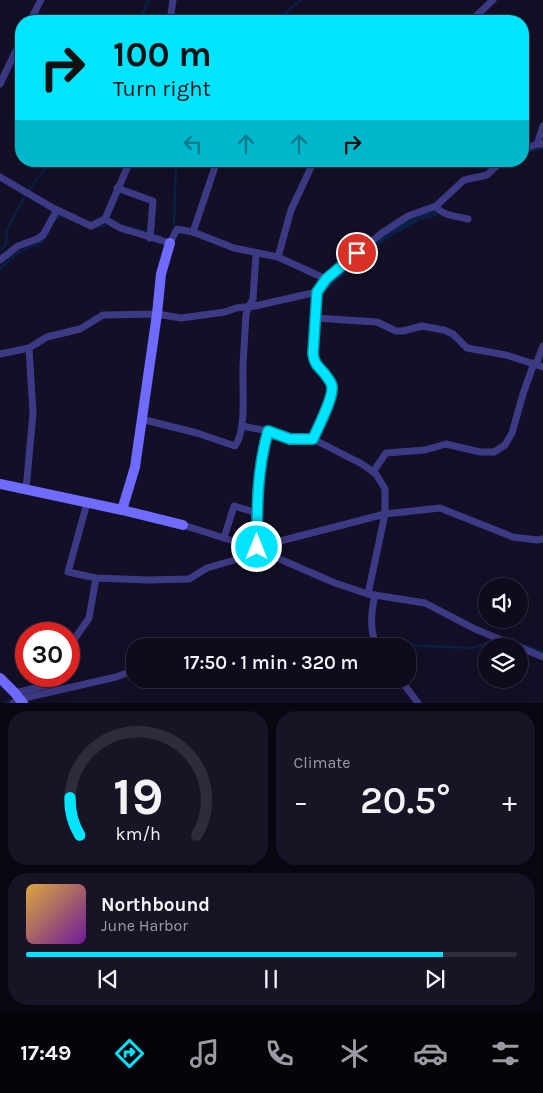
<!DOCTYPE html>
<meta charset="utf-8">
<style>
body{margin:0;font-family:Karla,sans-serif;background:#171425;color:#f1f3f6;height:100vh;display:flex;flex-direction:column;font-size:19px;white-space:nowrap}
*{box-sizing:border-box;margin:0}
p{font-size:16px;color:#9b9ba3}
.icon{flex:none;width:28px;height:28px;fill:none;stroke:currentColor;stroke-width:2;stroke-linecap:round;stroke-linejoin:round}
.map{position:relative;height:703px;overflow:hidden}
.details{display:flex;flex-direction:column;gap:8px;padding:8px;background:#08060f;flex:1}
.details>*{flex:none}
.banner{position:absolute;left:15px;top:15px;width:514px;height:152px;border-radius:20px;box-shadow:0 5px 20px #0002,0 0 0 1px #2e2b3b;background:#00e5ff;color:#111;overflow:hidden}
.buttons{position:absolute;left:478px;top:578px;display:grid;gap:10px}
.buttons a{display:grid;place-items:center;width:50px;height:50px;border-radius:50%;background:#0e0b1c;box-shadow:0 5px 20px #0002,0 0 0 1px #2e2b3b;font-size:25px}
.speed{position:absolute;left:15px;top:622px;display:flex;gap:10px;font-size:25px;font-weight:700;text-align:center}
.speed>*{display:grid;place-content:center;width:65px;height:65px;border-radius:50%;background:#0e0b1c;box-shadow:0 5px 20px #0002,0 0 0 1px #2e2b3b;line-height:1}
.speed .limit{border:8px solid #d22;background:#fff;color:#111}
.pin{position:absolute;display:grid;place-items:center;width:42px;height:42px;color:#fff;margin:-21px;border:2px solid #fff;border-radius:50%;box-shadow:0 1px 5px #0007}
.me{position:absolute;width:55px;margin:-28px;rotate:0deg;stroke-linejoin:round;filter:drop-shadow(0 0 4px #0008)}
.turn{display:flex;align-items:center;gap:18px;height:105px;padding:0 15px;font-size:22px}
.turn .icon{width:65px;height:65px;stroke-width:2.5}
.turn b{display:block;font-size:35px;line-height:42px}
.lanes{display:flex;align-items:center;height:48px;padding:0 15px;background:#0003;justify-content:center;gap:25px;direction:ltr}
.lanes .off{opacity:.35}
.big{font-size:38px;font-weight:600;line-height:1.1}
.details .widget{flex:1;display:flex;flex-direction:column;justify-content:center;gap:8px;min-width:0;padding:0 18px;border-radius:20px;background:#171425}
.details .dial{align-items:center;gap:0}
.dial svg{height:130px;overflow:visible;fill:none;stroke:#2e2b3b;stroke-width:7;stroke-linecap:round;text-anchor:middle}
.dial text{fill:#f1f3f6;stroke:none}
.song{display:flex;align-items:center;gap:15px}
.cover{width:60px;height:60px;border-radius:8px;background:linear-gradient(135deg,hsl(40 70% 55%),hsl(280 70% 35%))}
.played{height:5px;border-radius:2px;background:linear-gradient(90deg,#00e5ff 85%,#2e2b3b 85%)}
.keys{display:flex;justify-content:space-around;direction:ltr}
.heat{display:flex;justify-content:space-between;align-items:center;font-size:28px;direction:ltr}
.details .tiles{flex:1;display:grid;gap:8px;grid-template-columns:1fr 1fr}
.widget:last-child{grid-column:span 2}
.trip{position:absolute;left:126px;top:638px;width:290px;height:50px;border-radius:20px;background:#0e0b1c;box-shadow:0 5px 20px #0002,0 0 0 1px #2e2b3b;font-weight:600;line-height:50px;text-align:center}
.dock{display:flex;height:80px;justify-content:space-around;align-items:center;background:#06040b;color:#9b9ba3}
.dock .icon{width:35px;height:35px}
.dock .current{color:#00e5ff}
.dock b{font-size:22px;color:#f1f3f6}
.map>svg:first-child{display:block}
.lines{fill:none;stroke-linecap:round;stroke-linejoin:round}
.stream{stroke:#0a1f44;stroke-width:2.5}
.canal{stroke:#0a1f44;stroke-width:9}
.street{stroke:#3d3a85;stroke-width:7}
.secondary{stroke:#6f6bff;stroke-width:10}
.route-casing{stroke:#0095a6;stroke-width:12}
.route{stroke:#00e5ff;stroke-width:9}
</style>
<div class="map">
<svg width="543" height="703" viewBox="0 0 543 703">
<rect width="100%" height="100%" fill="#130f26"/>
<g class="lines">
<g class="stream">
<path d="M139 21 149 0"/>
<path d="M275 21 301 0"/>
<path d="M522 154 530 151 543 148"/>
<path d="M28 191 51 161"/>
<path d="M53 222 59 217 63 216"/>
<path d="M174 223 176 161"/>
<path d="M122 225 146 232"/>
<path d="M96 227 105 226"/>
<path d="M153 234 161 237"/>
<path d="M0 250 6 245 7 230 25 196"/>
<path d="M0 269C5 264 11 257 18 253 35 243 42 248 51 227"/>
<path d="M514 641 543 652"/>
<path d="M380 644 473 648 495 640"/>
<path d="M347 646 370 645"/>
<path d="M45 689 63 686"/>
<path d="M5 703 9 700"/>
</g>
<path class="canal" d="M324 287 367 249 390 232 418 216 434 212"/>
<g class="street">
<path d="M30 21 41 0"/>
<path d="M170 21 173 0"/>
<path d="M471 21 493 0"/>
<path d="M0 84 21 40"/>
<path d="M537 144 543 126"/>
<path d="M522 150 537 144H543"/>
<path d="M0 177 53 208 91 226 105 219 130 161"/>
<path d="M117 188 153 201 150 238"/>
<path d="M436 206C442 216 457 216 468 219"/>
<path d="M105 219 120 228 170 243 177 229 193 232 234 248 278 257 326 279"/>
<path d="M193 232 217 161"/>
<path d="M278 257 291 210 314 161"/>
<path d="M0 260 18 246 37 239 43 235 57 210"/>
<path d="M315 318 377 322 396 331H403L422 326 444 330 453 334 467 348 506 355 543 367"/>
<path d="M0 354 29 348 47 337 80 329 103 315 157 314 181 318 225 312 236 308 255 306 317 292"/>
<path d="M536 364 543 346"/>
<path d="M141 419 197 433 235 446C247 430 242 386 243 365 244 348 245 331 246 314L249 306 253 299 256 254"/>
<path d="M242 426 268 431 290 439H313L362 464 376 474 385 489V514L368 594"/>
<path d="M313 439C318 427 333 400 332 387 332 383 329 380 327 377 321 367 315 368 313 354L317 292 326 279 382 233 408 216 436 206 464 180 487 175 502 161"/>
<path d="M373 472 386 453 425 450 446 444 480 452H494L505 445 512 433 523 394 534 363"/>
<path d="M26 490 33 413 29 348"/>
<path d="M87 503 68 572 96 578 148 580 189 579 207 568 238 559 249 546"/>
<path d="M183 525 249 546 257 547 282 560 335 583 368 594 425 603 475 629 516 646"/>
<path d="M224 538 234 506 257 513"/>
<path d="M257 547 385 514 440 508 513 537 537 540 543 539"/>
<path d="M257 547C257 506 257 471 268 431"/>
<path d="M375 595C371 612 369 631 377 646"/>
<path d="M69 647 89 618 96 578"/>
<path d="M519 647 543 657"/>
<path d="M400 679 418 703"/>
<path d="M15 693 55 683 57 676"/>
<path d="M13 703 20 699 116 677 135 670"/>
</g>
<g class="secondary">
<path d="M0 484 122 510 183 525"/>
<path d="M122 510 135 467 157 314 161 274 170 243"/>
<path d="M0 678 15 693 23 703"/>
</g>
</g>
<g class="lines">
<g class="route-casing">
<path id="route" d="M257 547C257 506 257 471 268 431L290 439H313C318 427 333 399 332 387 332 383 329 380 327 377 321 367 315 368 313 354L317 292 326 279 357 253"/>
</g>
<use href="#route" class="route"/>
</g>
</svg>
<div class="buttons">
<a><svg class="icon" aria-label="sound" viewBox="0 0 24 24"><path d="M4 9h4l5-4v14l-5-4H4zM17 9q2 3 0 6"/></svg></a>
<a><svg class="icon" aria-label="layers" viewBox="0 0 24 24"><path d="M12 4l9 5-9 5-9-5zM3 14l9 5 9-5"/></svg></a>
</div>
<div class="speed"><div class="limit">30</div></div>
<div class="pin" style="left:357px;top:253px;background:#d93025"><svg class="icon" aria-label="arrive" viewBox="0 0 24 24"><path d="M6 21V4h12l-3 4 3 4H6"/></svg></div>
<svg class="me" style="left:257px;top:547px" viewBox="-20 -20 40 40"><circle r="17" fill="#00e5ff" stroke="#fff" stroke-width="3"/><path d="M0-11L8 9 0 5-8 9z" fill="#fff"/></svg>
<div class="trip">17:50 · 1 min · 320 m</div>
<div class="banner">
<div class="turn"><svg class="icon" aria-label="right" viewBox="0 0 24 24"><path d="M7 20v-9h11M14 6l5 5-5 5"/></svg><div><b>100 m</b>Turn right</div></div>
<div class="lanes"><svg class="icon off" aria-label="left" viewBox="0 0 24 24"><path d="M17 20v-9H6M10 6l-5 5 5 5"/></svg><svg class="icon off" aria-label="ahead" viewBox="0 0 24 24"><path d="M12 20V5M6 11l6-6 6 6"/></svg><svg class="icon off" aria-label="ahead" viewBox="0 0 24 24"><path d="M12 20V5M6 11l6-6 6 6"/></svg><svg class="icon" aria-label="right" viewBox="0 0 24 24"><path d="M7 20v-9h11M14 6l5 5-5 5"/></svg></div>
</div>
</div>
<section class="details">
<div class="tiles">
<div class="widget dial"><svg viewBox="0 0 100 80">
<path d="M14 69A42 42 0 1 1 86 69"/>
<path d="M14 69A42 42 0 0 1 8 46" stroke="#00e5ff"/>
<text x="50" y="56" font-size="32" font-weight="700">19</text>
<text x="50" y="72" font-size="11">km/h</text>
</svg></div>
<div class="widget"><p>Climate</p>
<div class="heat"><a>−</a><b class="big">20.5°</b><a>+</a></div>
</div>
<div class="widget">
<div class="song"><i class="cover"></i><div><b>Northbound</b><p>June Harbor</p></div></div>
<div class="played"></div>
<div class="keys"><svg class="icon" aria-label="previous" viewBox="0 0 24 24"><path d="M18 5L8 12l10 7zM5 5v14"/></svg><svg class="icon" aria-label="pause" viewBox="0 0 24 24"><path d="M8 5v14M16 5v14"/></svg><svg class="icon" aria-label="next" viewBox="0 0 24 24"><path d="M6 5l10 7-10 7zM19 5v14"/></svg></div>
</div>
</div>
</section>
<nav class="dock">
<b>17:49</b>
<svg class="icon current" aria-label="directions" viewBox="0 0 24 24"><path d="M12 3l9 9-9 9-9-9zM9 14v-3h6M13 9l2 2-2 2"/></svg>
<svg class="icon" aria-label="music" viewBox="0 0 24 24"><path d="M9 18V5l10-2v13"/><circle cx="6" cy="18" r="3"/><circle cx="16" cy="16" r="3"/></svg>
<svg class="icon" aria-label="phone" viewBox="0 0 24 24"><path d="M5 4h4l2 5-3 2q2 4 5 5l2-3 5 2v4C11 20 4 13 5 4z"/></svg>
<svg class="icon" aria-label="climate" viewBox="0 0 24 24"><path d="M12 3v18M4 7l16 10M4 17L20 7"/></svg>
<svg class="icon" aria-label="car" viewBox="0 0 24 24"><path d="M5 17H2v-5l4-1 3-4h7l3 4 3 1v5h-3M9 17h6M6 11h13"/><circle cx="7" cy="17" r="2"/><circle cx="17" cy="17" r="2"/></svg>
<svg class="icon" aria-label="filters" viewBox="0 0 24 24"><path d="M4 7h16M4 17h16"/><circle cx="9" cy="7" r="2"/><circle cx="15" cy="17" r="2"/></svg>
</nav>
